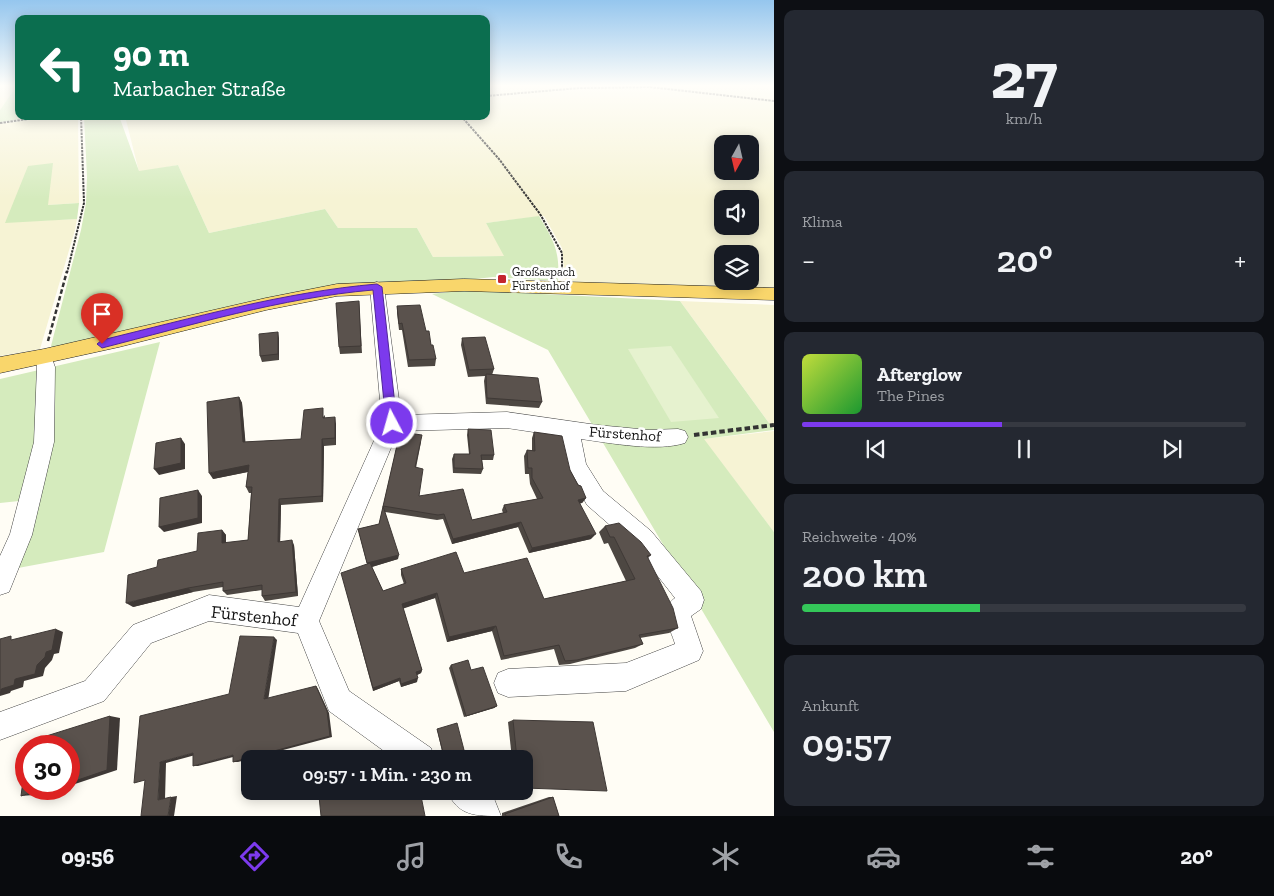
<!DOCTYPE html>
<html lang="de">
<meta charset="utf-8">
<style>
body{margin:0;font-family:"Zilla Slab",serif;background:#242831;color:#f1f3f6;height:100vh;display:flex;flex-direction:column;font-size:19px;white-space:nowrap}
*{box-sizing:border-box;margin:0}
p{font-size:16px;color:#9ea1a6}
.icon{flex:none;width:28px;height:28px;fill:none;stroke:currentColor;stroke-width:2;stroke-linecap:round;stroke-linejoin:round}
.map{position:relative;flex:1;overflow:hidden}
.panel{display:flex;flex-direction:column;gap:10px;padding:10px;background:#0d0f14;width:500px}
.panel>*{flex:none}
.hud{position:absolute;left:15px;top:15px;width:475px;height:105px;border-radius:10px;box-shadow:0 2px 12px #0003;background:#0b6e4f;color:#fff;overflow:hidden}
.needle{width:32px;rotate:188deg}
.controls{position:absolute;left:714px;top:135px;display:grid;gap:10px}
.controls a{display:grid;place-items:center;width:45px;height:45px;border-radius:10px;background:#171b24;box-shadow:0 2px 12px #0003;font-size:25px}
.speed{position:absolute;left:15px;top:735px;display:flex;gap:10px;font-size:25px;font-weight:700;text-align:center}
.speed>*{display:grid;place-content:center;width:65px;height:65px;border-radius:50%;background:#171b24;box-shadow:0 2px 12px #0003;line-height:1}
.speed .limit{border:8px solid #d22;background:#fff;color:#111}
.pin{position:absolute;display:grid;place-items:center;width:42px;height:42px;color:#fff;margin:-51px -21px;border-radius:50% 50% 50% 0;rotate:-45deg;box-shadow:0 0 5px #0007}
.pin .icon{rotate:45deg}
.me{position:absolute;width:55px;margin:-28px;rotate:354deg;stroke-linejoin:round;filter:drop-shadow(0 0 4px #0008)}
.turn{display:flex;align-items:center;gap:18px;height:105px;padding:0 15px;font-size:22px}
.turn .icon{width:65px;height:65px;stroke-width:2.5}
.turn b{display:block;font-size:35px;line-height:42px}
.big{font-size:38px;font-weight:600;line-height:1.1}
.panel .card{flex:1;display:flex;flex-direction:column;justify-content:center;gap:8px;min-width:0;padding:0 18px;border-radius:10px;background:#242831}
.panel .dial{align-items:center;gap:0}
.dial b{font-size:65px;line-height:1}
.song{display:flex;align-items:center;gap:15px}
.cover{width:60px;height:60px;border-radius:8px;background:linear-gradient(135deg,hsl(70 70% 55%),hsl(130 70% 35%))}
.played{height:5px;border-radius:2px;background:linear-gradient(90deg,#7c3aed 45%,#363941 45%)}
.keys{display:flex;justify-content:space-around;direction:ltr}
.heat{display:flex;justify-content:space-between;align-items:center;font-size:28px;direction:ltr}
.charge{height:8px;border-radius:4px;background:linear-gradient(90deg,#34c759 40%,#363941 0)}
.trip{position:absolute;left:241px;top:750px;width:292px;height:50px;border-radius:10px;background:#171b24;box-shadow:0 2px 12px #0003;font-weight:600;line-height:50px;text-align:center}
.menu{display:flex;height:80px;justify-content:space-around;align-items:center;background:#090b0e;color:#9ea1a6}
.menu .icon{width:35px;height:35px}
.menu .current{color:#7c3aed}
.menu b{font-size:22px;color:#f1f3f6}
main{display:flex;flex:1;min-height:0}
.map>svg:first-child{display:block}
.farmland{fill:#f6f3d4;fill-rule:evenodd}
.green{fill:#d5ebbd}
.pitch{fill:#e6f2cf}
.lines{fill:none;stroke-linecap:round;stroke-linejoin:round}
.minor-casing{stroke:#444;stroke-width:1}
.major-casing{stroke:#222;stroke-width:1}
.path-far2{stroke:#333;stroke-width:2;stroke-dasharray:2.5 1;stroke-linecap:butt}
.path-far1{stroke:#333;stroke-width:2.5;stroke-dasharray:4.5 2.5;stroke-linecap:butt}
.path{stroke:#333;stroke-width:4;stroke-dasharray:5.5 3;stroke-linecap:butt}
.minor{fill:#fff;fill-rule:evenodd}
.major{fill:#f9d66b;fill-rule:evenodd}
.wall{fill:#4d4742}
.shaded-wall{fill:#3f3936}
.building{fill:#5a524d;stroke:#3f3936}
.route{fill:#7c3aed;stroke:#51269a}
.poi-dot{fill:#c4262e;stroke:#fff;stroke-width:2}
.labels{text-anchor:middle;stroke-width:5;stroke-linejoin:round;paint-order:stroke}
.far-poi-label{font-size:12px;fill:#111;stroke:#fff;text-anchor:start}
.street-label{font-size:15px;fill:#111;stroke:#fff}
.near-street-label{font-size:18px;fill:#111;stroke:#fff}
</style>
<main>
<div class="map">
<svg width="774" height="816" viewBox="0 0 774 816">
<rect width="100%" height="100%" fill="#fffdf5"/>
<g class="farmland">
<path d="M0 85H17L0 110Z"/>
<path d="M486 85H774V290L569 283 565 280 562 248 544 216 486 223 505 256 433 257 417 228H338L325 209 209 233 178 165 139 172 125 116H486ZM722 144H750V171H722ZM722 199H750V226H722ZM722 254H750V281H722Z"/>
<path d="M56 116 78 117 79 203 48 205 5 222 77 219 75 230 40 349 0 356V124Z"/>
<path d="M680 301 774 305V430Z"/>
<path d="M774 431V532L703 439Z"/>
</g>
<g class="green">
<path d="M17 85 19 116H43L0 122V110Z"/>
<path d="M84 116H119L139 171 178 165 209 233 325 209 338 228H417L433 257 504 256 486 223 539 216C554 241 560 251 558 281L493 277 458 281 371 285 54 351 51 346 81 230 86 203 87 177Z"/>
<path d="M53 163 48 205 79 203 77 219 5 223 28 166Z"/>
<path d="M464 290 680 301 774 430 704 439 774 532V732L548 350 432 294Z"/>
<path d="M160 342 104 552 18 568 38 499 0 503V379Z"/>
</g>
<path class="pitch" d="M671 346 719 418 671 422 628 349Z"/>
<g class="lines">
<g class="minor-casing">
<g id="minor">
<path d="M377 282 382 284 384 287 401 415 507 412 597 425 649 430 678 429 685 431 688 437 685 443C657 452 610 443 581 439L586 464 603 491 651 531 701 591 704 600 701 609 691 616 703 651 699 660 626 691 508 697 498 693 494 683 498 673 508 669 626 663 675 644C670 627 658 610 675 598L635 547 587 505 566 466 560 436 507 428 398 431 319 621 349 691 431 748 435 759H395L329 711 298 633 209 621 151 643 104 701 0 740V712L85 681 133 625 209 595 299 607 382 423 370 287 372 284Z"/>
<path d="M44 351 50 353 55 367 54 442 32 535 9 592 0 595V556L10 534 34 442 37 367 35 357 38 353Z"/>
<path d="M447 791H487L493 796 501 816C475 816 458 816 447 791Z"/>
</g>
</g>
<g class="major-casing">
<path id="major" d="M464 279 774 288V300L464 291 337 296 266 310 119 347 0 373V357L44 349 266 298 337 284Z"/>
</g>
<g class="path-far2">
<path d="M650 87 774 101"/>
<path d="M486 96 579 88 650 87 648 85"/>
<path d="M461 116 499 159 540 214 562 253V273"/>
<path d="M0 123 49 116"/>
<path d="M67 273 84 203 81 116"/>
</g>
<g class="path-far1">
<path d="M562 271V275"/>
<path d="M48 341 67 271"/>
</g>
<path class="path" d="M694 435 774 425"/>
<use href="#minor" class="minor"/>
<use href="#major" class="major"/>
</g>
<g class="wall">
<path d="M359 301 362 353 340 354 339 347Z"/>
<path d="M397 306 426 331 436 359 435 366 408 367 402 330H399L397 313Z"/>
<path d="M279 338V360L262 362 260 356Z"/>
<path d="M462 338 494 369 492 375 542 402 539 408 486 404 484 381 485 376 468 377 461 345Z"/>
<path d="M239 397 242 403 245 442 301 439 325 415V418L336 424V445L324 446 323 502 281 505 280 542 294 545 298 596 265 601 262 596V590L227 595 223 591V587L193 592 133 607 157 567 197 551 222 530 226 535V543L248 540 251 493H249L246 487 248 472 213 479Z"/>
<path d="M468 429 494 455 493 460H482L483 469 481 474 453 473 452 459 454 454H469L467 435Z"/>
<path d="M400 432 421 442 416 468 419 496 472 520 503 513 502 510 504 505 537 499 530 484 529 474H525L524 456 527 450 532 451V438L534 432 570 470 586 498 582 503H580L591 539 529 553 518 527 452 544 443 519 437 520 385 512 398 559 372 567 383 591 404 584 401 575V569L464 573 544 599 626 581 608 543 604 544 599 532 605 526 651 555 648 558 678 628 669 633 640 638 643 644 635 648 570 664 559 665 554 649 501 660 492 631 447 642 435 598 403 608 422 670 421 673 417 675V682L401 687 399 681 373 691 343 579 367 564 358 529 379 524Z"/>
<path d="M451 665 471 670 497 706 494 708 464 717 449 668Z"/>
<path d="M513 720 525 759H512L508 722Z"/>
<path d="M437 729 464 750 443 756Z"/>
<path d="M549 797H553L559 816H502V813Z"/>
</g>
<g class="shaded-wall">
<path d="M278 332 279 338V360L278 354Z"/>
<path d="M239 397 242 403 246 448 243 442Z"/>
<path d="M335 417 336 424V445L335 438Z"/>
<path d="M181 438 185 444V469L159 475 154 469Z"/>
<path d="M322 439 324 446 323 502 322 496Z"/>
<path d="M249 465 252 471 213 479 209 473Z"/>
<path d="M198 490 202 496V523L164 532 159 527Z"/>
<path d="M586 498 582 503 574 505 578 500Z"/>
<path d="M279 499 281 505 280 547 278 542Z"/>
<path d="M521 522 518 527 452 544 453 539Z"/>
<path d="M222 530 226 535V549L222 543Z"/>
<path d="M596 534 591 539 529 553 532 548Z"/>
<path d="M292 540 294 545 298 596 296 592Z"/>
<path d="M399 555 398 559 368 568 367 563Z"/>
<path d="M188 588 193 592 133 607 126 603Z"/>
<path d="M437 593 435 598 402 609V604Z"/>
<path d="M496 626 492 631 447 642 449 637Z"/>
<path d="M56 629 63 632 59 653 54 654 52 660 45 668 43 676 24 681 23 687 11 691 10 693 0 696V692L1 689 15 679 37 665 46 652Z"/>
<path d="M274 637 277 640 268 701 264 699Z"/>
<path d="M422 670 421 673 415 676 416 672Z"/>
<path d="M400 678 399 681 373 691V688Z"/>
<path d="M418 678 417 682 401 687V684Z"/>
<path d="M316 686 318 689 329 713 332 737 238 762H233Z"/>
<path d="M497 706 494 708 464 717 466 716Z"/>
<path d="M110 716 120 718 117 770 69 786V783Z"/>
<path d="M193 753 199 754 166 763 165 799 158 800 160 762Z"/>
<path d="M233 755 237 756 198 766H193Z"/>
<path d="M50 789H61L46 794 21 796 33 792Z"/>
<path d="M177 796 174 816H168L171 797Z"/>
</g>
<g class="building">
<path d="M359 301 361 346 339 347 336 303Z"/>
<path d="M420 305 426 331H429L431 345H433L436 359 409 360 402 323 399 324 397 306Z"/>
<path d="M278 332V354L260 356 259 334Z"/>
<path d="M485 337 494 369 469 370 462 338Z"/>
<path d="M486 374 538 378 542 402 487 398Z"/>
<path d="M239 397 243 442 301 439 304 410 323 408V418L335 417V438L322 439V496L279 499 278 542 292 540 296 592 262 596V585L223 591V582L188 588 126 603 128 575 157 567 158 560 197 551 198 533 222 530V543L248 540 252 487H246L249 465 209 473 207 402Z"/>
<path d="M468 429 491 430 494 455H481L483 469 454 468V454H470Z"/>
<path d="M400 432 422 435 415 467 423 469 419 496 463 489 472 520 507 512 504 505 543 498 532 478V468H528L527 450 535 451 534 432 562 436 570 470 578 485 581 486 586 498 578 500 596 534 532 548 521 522 453 539 444 514 438 515 383 506 399 555 367 563 358 529 379 524Z"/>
<path d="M181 438V463L154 469 156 443Z"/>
<path d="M198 490V518L159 527 160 498Z"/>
<path d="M619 523 641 542 651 555 647 556 673 608 678 628 639 635 643 644 577 660 565 661 559 645 504 656 496 626 449 637 437 593 402 604 422 670 416 672 418 678 401 684 400 678 373 688 341 573 370 563 383 591 406 583 401 569 456 552 464 573 527 558 544 599 635 579 614 537H610L605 526Z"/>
<path d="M56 629 52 650 46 652 45 657 37 665 35 674 15 679 14 685 1 689V692H0V639L11 636V640Z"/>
<path d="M240 636 274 637 264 699 316 686 327 711 330 736 233 762V755L193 766V753L160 762 158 800 171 797 168 816H141L145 780 134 783 140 716 229 694Z"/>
<path d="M468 660 471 670 483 667 497 706 466 716 451 665Z"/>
<path d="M110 716 107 770 69 783V746H28V744L39 741 40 738Z"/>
<path d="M513 720 593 722 607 791 525 788V759H517Z"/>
<path d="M457 723 464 750 444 756 437 729Z"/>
<path d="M26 758V789H50L32 795 33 792 21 796Z"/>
<path d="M337 791H348V792L352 791H420L425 816H321L319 796Z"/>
<path d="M553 797 559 816H506L505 814Z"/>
</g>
<linearGradient id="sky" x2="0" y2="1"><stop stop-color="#95c6ee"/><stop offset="0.43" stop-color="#fffefa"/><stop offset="1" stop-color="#fffefa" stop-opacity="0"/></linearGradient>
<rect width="774" height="199" fill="url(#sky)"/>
<path class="route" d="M377 284 382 287 397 423 396 426H387L386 423 373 290C281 298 192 325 102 348L97 344 102 340C193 318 284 292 377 284Z"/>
<rect class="poi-dot" x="497" y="274" width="10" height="10" rx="2.5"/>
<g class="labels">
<g class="far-poi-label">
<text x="512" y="276">Großaspach<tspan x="512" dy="14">Fürstenhof</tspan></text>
</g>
<g class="street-label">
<text transform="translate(625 434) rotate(4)" y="5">Fürstenhof</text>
</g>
<g class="near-street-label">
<text transform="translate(254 616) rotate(6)" y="6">Fürstenhof</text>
</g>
</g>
</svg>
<div class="controls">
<a><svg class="needle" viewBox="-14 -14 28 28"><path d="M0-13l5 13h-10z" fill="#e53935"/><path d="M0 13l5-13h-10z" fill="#9ea1a6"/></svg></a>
<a><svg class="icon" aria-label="sound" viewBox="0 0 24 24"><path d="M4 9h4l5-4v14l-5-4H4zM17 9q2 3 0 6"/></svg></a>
<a><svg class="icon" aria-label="layers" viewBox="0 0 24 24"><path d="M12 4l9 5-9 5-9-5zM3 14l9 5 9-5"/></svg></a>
</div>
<div class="speed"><div class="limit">30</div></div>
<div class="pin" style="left:102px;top:344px;background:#d93025"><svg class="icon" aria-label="arrive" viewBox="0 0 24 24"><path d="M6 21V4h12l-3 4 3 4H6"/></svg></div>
<svg class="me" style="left:392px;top:423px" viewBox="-20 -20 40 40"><circle r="17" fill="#7c3aed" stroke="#fff" stroke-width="3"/><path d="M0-11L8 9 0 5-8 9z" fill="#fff"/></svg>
<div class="trip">09:57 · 1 Min. · 230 m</div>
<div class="hud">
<div class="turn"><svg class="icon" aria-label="left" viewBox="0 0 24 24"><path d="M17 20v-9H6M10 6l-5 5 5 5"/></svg><div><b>90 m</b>Marbacher Straße</div></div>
</div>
</div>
<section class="panel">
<div class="card dial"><b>27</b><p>km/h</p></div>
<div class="card"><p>Klima</p>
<div class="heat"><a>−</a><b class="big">20°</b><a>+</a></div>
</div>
<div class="card">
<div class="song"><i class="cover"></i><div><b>Afterglow</b><p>The Pines</p></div></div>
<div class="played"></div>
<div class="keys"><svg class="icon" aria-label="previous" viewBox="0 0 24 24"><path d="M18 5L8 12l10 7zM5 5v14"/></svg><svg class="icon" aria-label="pause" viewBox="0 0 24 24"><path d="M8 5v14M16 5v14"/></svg><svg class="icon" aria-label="next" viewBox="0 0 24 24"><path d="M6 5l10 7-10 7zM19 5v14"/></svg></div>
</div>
<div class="card"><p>Reichweite · 40%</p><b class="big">200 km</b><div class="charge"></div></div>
<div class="card"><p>Ankunft</p><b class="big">09:57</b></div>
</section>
</main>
<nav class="menu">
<b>09:56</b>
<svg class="icon current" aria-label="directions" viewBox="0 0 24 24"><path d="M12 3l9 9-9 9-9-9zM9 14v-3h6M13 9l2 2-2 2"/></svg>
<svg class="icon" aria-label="music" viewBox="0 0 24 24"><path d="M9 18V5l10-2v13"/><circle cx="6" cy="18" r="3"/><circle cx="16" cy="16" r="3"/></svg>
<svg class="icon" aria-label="phone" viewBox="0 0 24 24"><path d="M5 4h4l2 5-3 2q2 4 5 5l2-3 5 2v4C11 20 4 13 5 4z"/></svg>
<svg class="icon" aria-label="climate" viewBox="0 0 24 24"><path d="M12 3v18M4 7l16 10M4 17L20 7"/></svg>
<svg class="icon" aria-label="car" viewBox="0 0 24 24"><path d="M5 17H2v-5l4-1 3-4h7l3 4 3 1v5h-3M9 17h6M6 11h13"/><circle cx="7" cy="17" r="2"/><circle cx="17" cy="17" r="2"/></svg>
<svg class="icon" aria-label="filters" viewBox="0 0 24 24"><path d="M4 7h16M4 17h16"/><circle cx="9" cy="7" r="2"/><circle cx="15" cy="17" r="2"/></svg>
<b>20°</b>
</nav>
